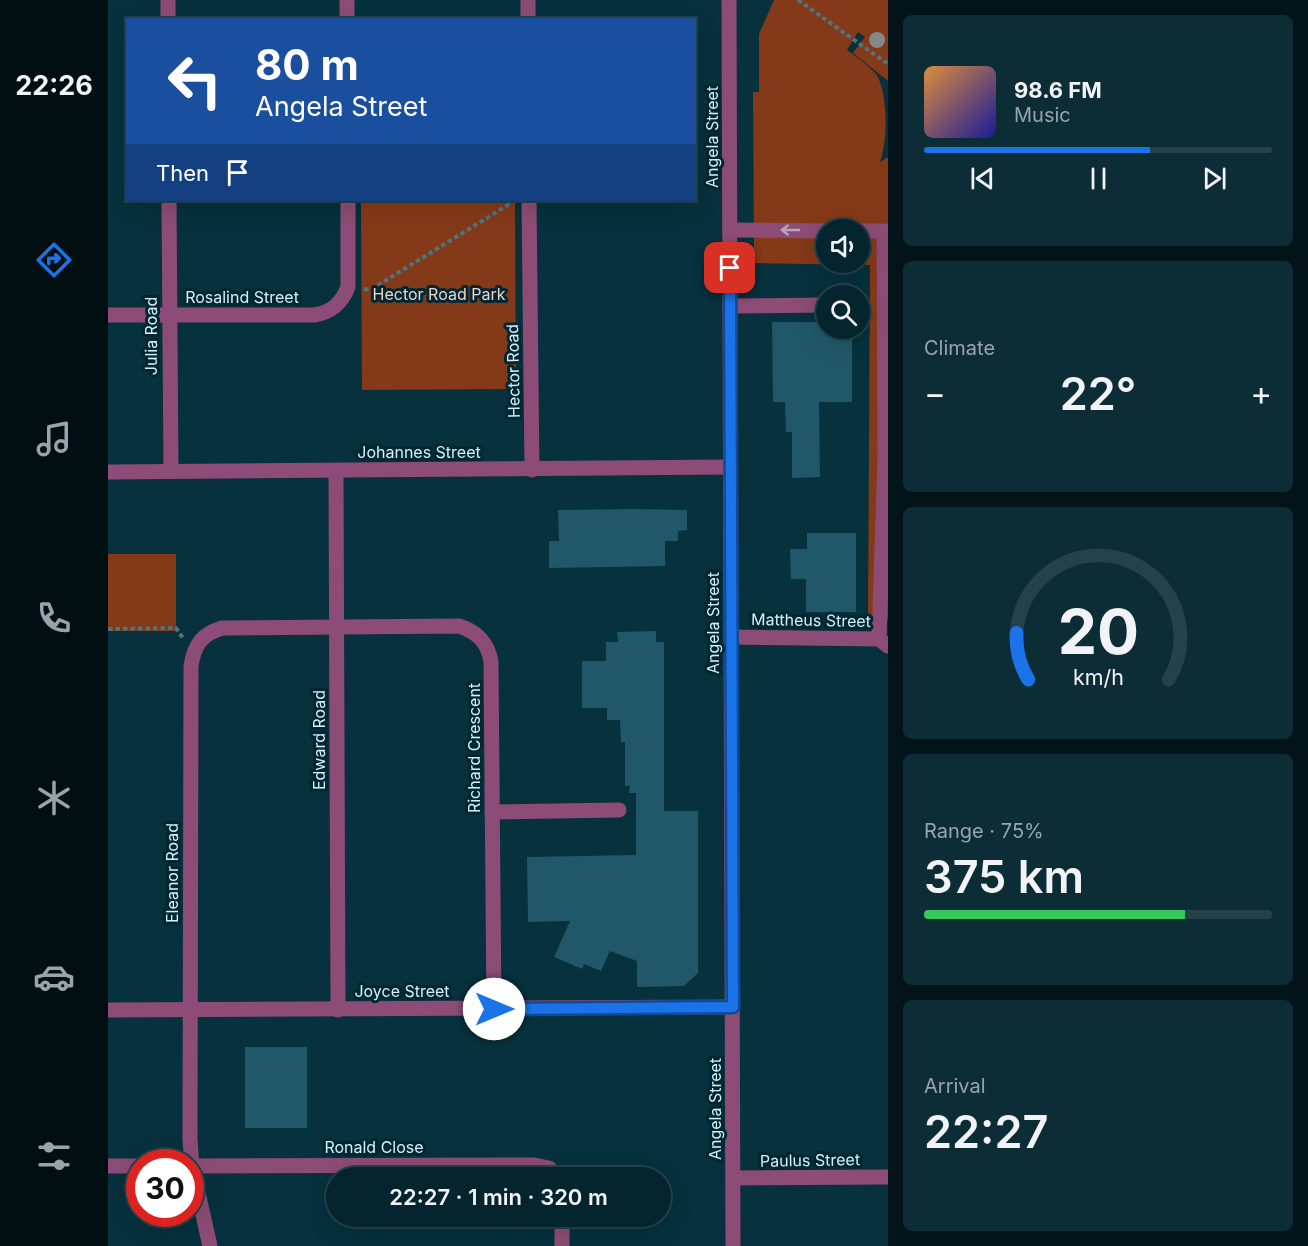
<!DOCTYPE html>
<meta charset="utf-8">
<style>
body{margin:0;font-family:Inter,sans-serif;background:#0d2d36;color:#f1f3f6;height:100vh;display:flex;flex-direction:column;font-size:22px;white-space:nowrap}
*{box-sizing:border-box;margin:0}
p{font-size:20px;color:#97a5aa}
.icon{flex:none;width:33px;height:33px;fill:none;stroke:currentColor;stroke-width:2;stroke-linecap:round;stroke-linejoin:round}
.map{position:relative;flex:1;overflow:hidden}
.sheet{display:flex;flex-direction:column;gap:15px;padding:15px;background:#021419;width:420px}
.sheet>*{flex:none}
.guide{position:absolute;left:18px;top:18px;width:570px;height:183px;border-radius:0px;box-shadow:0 6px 24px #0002,0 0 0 2px #25424a;background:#1a4fa0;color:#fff;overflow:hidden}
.buttons{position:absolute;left:708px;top:219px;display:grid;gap:12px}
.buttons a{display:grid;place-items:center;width:54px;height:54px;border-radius:50%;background:#04252e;box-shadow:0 6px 24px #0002,0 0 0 2px #25424a;font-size:30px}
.speed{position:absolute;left:18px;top:1149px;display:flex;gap:12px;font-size:30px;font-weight:700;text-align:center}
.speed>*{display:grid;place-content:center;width:78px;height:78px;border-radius:50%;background:#04252e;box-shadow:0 6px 24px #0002,0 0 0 2px #25424a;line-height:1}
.speed .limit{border:9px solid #d22;background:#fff;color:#111}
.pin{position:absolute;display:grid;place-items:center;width:51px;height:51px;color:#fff;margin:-26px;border-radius:12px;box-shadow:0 3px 9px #0006}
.me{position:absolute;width:66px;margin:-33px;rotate:90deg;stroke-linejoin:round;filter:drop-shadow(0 0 4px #0008)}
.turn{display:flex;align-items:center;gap:21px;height:126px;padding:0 30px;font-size:27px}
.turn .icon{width:78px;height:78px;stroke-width:2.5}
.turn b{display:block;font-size:42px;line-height:51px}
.then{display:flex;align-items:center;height:57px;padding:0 30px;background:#0003;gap:12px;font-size:22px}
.big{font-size:45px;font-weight:600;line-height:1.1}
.sheet .widget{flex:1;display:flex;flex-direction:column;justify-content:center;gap:9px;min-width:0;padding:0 21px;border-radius:9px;background:#0d2d36}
.sheet .dial{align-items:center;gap:0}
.dial svg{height:156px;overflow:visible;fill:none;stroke:#25424a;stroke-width:7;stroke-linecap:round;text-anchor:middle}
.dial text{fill:#f1f3f6;stroke:none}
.song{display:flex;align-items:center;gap:18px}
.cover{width:72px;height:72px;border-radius:9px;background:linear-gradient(135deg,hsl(30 70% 55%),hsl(240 70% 35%))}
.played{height:6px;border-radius:3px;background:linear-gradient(90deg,#1a73e8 65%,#25424a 65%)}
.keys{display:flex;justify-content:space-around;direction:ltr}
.heat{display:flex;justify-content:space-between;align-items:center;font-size:33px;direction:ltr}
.charge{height:9px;border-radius:4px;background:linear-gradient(90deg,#34c759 75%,#25424a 0)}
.trip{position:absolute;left:218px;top:1167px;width:345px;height:60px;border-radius:30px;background:#04252e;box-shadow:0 6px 24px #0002,0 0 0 2px #25424a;font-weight:600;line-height:60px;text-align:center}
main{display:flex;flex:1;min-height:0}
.dock{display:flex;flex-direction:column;width:108px;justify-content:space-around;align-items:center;background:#020f12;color:#97a5aa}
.dock .icon{width:42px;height:42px}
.dock .selected{color:#1a73e8}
.dock b{font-size:27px;color:#f1f3f6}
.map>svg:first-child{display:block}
.green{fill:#843918;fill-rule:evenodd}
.building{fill:#20586a}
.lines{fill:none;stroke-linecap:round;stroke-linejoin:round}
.path{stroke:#4f747f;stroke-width:4;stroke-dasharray:4.5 3;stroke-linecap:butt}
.minor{stroke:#8c4c75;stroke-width:15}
.tree{fill:#878988}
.oneway{stroke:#b4a6be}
.route-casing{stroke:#114b97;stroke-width:15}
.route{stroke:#1a73e8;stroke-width:10}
.labels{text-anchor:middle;stroke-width:6;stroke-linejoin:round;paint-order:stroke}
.street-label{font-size:16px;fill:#d4eff9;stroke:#002733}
.park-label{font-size:16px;fill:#f0d1c5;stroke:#002733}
</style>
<main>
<nav class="dock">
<b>22:26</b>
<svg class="icon selected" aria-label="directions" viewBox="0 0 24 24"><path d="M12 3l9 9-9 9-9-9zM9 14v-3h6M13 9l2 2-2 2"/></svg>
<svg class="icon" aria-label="music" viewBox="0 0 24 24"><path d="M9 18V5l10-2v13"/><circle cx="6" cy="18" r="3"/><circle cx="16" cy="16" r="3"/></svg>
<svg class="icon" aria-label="phone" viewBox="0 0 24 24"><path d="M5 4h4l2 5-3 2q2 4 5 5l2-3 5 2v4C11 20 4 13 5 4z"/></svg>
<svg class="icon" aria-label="climate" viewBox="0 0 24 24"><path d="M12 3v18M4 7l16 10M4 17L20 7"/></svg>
<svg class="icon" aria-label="car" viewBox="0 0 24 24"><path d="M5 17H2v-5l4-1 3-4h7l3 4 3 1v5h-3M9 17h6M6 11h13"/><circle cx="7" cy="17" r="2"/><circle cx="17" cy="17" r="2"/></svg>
<svg class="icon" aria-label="filters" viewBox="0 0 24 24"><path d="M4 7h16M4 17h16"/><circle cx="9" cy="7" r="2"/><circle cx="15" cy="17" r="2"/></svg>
</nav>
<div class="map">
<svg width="780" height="1246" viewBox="0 0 780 1246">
<rect width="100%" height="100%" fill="#06313d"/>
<g class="green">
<path d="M666 0H780V81L745 53 757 37 750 32 739 50C749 57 761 66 769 75 780 96 780 140 772 162L780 157V619H760L762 265 646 263V261L645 92H651V34ZM718 230H752V262H718Z"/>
<path d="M253 200H407L408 389 254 390Z"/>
<rect x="0" y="554" width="68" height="77"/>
</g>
<g class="building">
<path d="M664 322H718V328H744V402H711L712 477 684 478V432H678L677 402H665Z"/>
<path d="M526 509 579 510V530L570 531V541H557V566L441 568V541H451L450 510Z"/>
<path d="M699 533H748V612H698V579H683L682 549H699Z"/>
<path d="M548 631V642H556V811H590V973L576 986 529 987V961L502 951 493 971 476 964 474 969 446 957 462 921 420 922 419 857 528 855V793H521L522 786H517V742H513L512 720H499V708H474V661H498V642H510L509 632Z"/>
<rect x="137" y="1047" width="62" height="81"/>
</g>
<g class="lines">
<g class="path">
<path d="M690 0 780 64"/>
<path d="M256 289 262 290 400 205 404 204"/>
<path d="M0 629 68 628 75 638"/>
</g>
<g class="minor">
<path d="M60 0V20"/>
<path d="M239 0V20"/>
<path d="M420 0V20"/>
<path d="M621 0 625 1246"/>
<path d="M61 200 63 471"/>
<path d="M421 200 424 470"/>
<path d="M622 230 718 231"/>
<path d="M752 231H776L777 456 771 639"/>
<path d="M622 306 718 305"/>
<path d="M0 315H206C224 312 234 303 240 287V200"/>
<path d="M228 471 230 1010"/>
<path d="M0 472 622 467"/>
<path d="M624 637 771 639 780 646"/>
<path d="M384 812 511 810"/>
<path d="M0 1010 625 1007"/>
<path d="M0 1166H32"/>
<path d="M82 1166 426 1165 441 1168 450 1178"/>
<path d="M625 1178 780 1177"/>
<path d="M454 1216V1246"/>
<path d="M102 1246 84 1166 82 1139 83 666C86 645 94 634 114 628L351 626C370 632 380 643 383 662L386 1009"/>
</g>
</g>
<circle class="tree" cx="769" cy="40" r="8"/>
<defs><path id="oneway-shaft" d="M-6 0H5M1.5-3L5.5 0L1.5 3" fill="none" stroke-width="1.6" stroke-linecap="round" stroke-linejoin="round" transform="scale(1.5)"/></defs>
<use class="oneway" href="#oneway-shaft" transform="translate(682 230) rotate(-180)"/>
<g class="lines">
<g class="route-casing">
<path id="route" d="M386 1009 625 1007 622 268"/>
</g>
<use href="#route" class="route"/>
</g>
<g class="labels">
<g class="street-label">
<text transform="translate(604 137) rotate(-90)" y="6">Angela Street</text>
<text x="134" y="303">Rosalind Street</text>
<text transform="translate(43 336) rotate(-90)" y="6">Julia Road</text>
<text transform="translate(405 371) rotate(-91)" y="6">Hector Road</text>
<text x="311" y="458">Johannes Street</text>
<text transform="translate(703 620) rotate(1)" y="6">Mattheus Street</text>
<text transform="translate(605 623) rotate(-90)" y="6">Angela Street</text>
<text transform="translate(211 740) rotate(-90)" y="6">Edward Road</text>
<text transform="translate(366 748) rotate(-90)" y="6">Richard Crescent</text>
<text transform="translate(64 873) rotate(-90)" y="6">Eleanor Road</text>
<text x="294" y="997">Joyce Street</text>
<text transform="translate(607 1109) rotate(-90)" y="6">Angela Street</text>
<text x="266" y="1153">Ronald Close</text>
<text transform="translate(702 1160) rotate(-1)" y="6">Paulus Street</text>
</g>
<g class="park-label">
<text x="331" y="300">Hector Road Park</text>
</g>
</g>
</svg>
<div class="buttons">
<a><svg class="icon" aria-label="sound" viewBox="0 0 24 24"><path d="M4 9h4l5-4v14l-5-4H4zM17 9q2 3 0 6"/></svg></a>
<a><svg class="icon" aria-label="search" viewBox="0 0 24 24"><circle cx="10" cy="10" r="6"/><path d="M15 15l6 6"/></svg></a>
</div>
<div class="speed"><div class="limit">30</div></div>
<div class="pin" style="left:622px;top:268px;background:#d93025"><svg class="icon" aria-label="arrive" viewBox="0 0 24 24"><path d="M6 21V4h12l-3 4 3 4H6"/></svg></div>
<svg class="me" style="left:386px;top:1009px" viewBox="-20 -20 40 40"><circle r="19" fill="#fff"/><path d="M0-13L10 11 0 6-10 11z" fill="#1a73e8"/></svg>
<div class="trip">22:27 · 1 min · 320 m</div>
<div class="guide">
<div class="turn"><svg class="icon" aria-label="left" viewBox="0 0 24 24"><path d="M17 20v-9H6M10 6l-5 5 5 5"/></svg><div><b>80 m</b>Angela Street</div></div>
<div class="then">Then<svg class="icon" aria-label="arrive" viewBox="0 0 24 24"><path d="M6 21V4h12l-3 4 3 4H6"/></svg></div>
</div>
</div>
<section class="sheet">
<div class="widget">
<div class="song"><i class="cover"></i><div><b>98.6 FM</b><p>Music</p></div></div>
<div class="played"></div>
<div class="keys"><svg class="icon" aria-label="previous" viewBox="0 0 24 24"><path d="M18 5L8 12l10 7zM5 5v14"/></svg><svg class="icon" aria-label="pause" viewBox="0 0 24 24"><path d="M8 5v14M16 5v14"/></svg><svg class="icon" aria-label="next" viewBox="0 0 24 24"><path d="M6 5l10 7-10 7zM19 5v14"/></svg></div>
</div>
<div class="widget"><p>Climate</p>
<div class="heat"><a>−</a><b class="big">22°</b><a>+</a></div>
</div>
<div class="widget dial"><svg viewBox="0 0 100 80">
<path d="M14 69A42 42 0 1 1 86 69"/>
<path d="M14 69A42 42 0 0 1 8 45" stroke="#1a73e8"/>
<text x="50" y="56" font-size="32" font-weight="700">20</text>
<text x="50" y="72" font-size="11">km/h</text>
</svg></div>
<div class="widget"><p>Range · 75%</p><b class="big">375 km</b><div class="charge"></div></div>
<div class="widget"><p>Arrival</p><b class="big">22:27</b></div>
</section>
</main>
